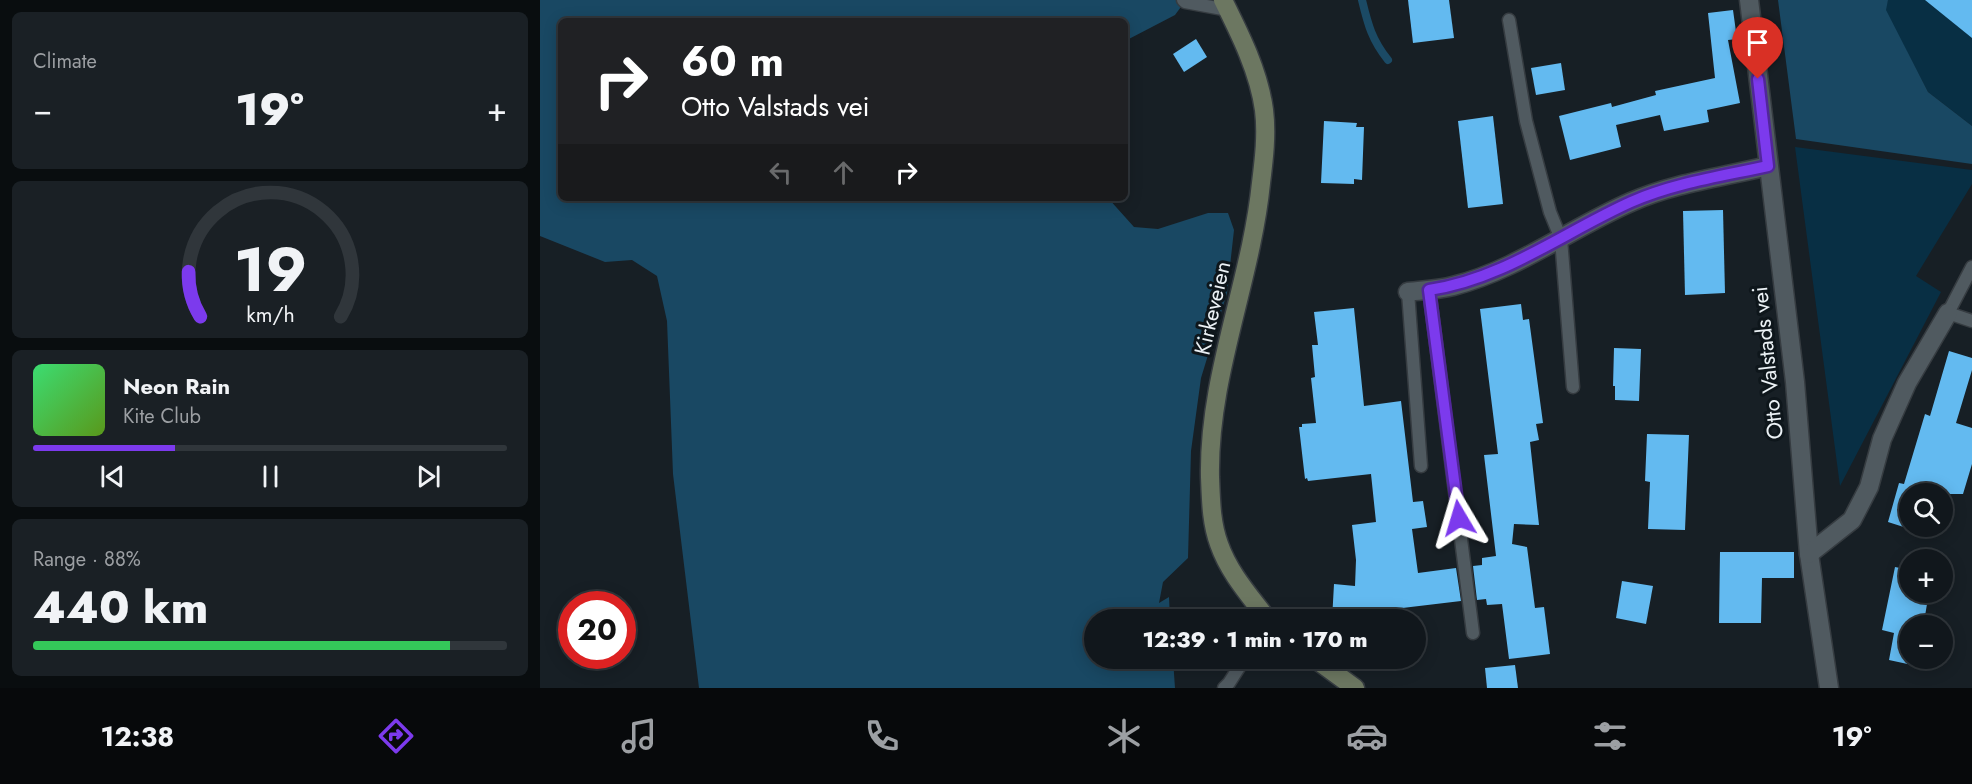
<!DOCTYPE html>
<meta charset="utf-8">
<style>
body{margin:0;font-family:Jost,sans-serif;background:#1a2025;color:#f1f3f6;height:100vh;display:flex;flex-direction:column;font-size:22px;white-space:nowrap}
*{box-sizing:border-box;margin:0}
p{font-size:20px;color:#9c9fa3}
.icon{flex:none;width:33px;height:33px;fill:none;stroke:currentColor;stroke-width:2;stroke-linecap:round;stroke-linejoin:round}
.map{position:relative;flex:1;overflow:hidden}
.side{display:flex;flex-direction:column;gap:12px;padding:12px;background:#090d0f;width:540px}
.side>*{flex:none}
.banner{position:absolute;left:18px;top:18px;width:570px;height:183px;border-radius:9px;box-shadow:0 3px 15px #0003,0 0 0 2px #30363b;background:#202124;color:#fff;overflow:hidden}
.fabs{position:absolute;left:1359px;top:483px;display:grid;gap:12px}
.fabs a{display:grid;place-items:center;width:54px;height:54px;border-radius:50%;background:#11171c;box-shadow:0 3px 15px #0003,0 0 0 2px #30363b;font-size:30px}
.speed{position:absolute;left:18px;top:591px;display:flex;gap:12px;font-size:30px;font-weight:700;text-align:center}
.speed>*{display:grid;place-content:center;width:78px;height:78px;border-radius:50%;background:#11171c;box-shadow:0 3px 15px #0003,0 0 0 2px #30363b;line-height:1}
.speed .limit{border:9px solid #d22;background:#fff;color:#111}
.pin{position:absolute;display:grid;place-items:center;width:51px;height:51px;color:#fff;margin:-62px -26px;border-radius:50% 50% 50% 0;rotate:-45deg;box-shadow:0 0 6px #0007}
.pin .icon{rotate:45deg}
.me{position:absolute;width:66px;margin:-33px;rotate:353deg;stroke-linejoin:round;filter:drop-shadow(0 0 4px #0008)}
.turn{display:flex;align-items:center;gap:21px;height:126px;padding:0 24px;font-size:27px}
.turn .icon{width:78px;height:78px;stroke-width:2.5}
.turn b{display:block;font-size:42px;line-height:51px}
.lanes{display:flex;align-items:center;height:57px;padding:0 24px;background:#0003;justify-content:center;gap:30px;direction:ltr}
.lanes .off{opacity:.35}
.big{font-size:45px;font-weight:800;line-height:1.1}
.side .tile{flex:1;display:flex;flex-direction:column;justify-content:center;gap:9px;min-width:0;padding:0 21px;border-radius:9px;background:#1a2025}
.side .dial{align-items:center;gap:0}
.dial svg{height:156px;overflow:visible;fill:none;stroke:#30363b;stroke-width:7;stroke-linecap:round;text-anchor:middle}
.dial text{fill:#f1f3f6;stroke:none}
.song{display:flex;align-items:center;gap:18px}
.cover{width:72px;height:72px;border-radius:9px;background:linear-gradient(135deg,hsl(140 70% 55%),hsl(90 70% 35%))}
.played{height:6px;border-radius:3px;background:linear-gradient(90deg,#7c3aed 30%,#30363b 30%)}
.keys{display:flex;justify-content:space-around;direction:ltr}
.heat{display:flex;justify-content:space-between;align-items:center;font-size:33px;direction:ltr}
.charge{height:9px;border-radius:4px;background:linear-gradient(90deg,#34c759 88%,#30363b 0)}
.trip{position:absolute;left:544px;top:609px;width:342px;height:60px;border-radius:30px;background:#11171c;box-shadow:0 3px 15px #0003,0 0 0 2px #30363b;font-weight:800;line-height:60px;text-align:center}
.tab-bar{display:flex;height:96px;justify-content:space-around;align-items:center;background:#07090b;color:#9c9fa3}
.tab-bar .icon{width:42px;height:42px}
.tab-bar .on{color:#7c3aed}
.tab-bar b{font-size:27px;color:#f1f3f6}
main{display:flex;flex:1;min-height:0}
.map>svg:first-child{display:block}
.green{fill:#082f44}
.forest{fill:#194863}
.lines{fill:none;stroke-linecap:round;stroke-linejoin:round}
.stream{stroke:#1b4a65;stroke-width:8}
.building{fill:#63baf0}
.lane-casing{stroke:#363c41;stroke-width:15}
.street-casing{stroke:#363c41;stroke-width:21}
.secondary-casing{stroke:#363c41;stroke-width:21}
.lane{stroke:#505a60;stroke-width:12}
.street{stroke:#505a60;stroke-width:18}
.secondary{stroke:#6c7761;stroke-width:18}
.route-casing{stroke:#51269a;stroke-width:15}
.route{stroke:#7c3aed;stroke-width:10}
.labels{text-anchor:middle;stroke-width:6;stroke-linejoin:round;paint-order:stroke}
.street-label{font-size:22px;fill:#ebf1f5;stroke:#0e161b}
</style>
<main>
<section class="side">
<div class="tile"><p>Climate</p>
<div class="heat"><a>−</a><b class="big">19°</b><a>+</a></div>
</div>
<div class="tile dial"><svg viewBox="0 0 100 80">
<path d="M14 69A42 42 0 1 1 86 69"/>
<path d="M14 69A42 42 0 0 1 8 46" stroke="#7c3aed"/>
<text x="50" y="56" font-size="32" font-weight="700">19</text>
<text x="50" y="72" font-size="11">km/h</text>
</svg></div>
<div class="tile">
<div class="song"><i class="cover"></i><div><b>Neon Rain</b><p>Kite Club</p></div></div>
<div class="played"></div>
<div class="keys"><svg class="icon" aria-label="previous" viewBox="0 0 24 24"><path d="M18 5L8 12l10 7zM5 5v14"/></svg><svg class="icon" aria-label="pause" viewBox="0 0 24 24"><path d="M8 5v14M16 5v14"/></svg><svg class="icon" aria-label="next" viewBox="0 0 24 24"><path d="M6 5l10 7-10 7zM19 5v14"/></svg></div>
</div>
<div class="tile"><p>Range · 88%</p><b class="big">440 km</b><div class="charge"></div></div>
</section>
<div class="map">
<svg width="1432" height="688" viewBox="0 0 1432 688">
<rect width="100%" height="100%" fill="#171f25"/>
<g class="green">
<path d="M1348 0H1418L1432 24V126L1388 92 1345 10Z"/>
<path d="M1255 147 1432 170V184L1376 276 1401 292 1300 486Z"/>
</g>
<g class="forest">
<path d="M0 0H646L635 15 585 41V21H21V198H568L594 227 618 229 668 213H688L694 230 687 293 661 378 651 451 648 558 623 582 619 603 629 597 630 619 555 620V658L633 659 635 688H159L133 474 127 321 117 276 92 260 65 262 0 236Z"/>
<path d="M1238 0H1348L1346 10 1388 92 1432 126V164L1256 139Z"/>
</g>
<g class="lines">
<path class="stream" d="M822 0C828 25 832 40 848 60"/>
</g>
<g class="building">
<path d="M868 0H909L914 38 873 43Z"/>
<path d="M1385 0H1432V38Z"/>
<path d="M1193 10 1197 39 1188 40 1200 103 1167 110 1169 122 1124 131 1120 115 1076 125 1081 147 1030 160 1019 116 1071 103 1072 107 1116 95 1115 91 1175 78 1168 13Z"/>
<path d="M656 39 667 57 644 72 633 54Z"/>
<path d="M1021 63 1025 90 996 95 991 68Z"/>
<path d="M953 116 963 204 928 208 918 121Z"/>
<path d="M784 121 817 123 816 127H824L822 180 814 179V184L781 183Z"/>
<path d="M1183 210 1185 293 1145 295 1143 211Z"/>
<path d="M981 304 983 320 989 319 1003 423 996 424 999 440 990 442 999 525 974 524 972 544 987 547 995 608 1004 607 1010 654 969 659 962 604 947 605 946 599 937 600 933 566 942 565V558L956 556 944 455 958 454 940 309Z"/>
<path d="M814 308 824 406 861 401 873 502 883 501 887 527 872 529 878 573 916 568 921 601 854 609 853 620H792L794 584 815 586 816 560 812 525 836 522 831 474 768 481 767 478 765 479 759 427H762V424L776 423 771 378 775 377 772 345H778L774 312Z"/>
<path d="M1074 348 1101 349 1099 401 1075 400V386H1073Z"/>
<path d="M1409 351 1432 358V370L1416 423 1432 428V464L1423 494H1409L1402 514V494H1370V526H1399L1395 537 1348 522 1359 483 1364 484 1385 414 1390 416Z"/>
<path d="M1107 434 1149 435 1145 530 1108 529 1110 482 1105 481Z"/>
<path d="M1180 552H1254V578H1222L1221 623H1179Z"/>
<path d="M1355 567 1370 570V592H1389L1385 616 1396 617 1394 626H1370V658H1388L1386 668 1349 660 1354 633 1342 630Z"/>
<path d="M1082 581 1113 586 1106 624 1076 618Z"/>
<path d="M975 665 978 688H947L945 668Z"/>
</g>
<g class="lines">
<g class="lane-casing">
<g id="lane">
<path d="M643 0 645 2 688 10"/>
<path d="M969 20 986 121 1010 212 1021 239 1033 387"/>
<path d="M1432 267 1408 313 1432 321"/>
<path d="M889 289 933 633"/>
<path d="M868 292 881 466"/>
<path d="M684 688 689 683 705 658"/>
</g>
</g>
<g class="street-casing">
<g id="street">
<path d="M1209 0 1255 382 1269 554 1289 688"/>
<path d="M868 292C882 290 898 290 913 286 977 270 1031 228 1091 202 1134 183 1183 177 1228 166"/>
<path d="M1269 554 1312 520 1329 487 1342 439 1367 383 1408 313"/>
</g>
</g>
<g class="secondary-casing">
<g id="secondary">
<path d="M683 0C700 34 719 72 724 110 727 134 724 159 721 183 711 282 668 376 670 477 671 500 671 522 679 544 689 573 710 596 728 620"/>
<path d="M774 658 815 688"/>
</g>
</g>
<use href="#lane" class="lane"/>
<use href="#street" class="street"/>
<use href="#secondary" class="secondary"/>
</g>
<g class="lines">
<g class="route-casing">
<path id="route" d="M919 518 889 290C964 279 1024 232 1091 202 1134 183 1183 176 1228 166L1218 79"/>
</g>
<use href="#route" class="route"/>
</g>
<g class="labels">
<g class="street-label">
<text transform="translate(672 308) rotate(-77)" y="8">Kirkeveien</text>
<text transform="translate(1227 363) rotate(-96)" y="8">Otto Valstads vei</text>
</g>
</g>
</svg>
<div class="fabs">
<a><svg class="icon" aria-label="search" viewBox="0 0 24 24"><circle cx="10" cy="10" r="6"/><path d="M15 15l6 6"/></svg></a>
<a>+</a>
<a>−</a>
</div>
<div class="speed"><div class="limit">20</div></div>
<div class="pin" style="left:1218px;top:79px;background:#d93025"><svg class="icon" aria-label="arrive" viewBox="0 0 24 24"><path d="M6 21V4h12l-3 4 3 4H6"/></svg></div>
<svg class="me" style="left:919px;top:518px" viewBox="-20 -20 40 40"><path d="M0-17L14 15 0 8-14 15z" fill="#7c3aed" stroke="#fff" stroke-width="4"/></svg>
<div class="trip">12:39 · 1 min · 170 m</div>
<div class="banner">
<div class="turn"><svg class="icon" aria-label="right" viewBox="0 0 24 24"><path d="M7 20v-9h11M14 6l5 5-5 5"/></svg><div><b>60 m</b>Otto Valstads vei</div></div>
<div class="lanes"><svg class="icon off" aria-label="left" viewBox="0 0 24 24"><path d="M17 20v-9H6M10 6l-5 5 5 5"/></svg><svg class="icon off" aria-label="ahead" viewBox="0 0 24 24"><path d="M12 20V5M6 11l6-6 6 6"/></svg><svg class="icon" aria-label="right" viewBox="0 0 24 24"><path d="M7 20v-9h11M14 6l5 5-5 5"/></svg></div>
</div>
</div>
</main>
<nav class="tab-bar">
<b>12:38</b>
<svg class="icon on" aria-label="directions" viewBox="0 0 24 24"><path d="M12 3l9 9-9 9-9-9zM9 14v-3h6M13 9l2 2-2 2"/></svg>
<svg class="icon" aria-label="music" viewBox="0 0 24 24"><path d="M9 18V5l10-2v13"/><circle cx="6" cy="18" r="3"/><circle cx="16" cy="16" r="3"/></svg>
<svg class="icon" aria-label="phone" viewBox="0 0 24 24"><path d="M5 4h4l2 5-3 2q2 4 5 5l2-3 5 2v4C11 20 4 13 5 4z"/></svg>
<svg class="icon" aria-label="climate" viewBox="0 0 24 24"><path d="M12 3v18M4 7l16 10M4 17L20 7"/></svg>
<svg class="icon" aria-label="car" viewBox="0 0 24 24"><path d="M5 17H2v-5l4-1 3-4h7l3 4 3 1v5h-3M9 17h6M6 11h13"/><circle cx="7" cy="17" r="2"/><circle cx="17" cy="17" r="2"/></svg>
<svg class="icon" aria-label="filters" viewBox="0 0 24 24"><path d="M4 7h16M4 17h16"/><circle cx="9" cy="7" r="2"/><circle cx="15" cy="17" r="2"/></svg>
<b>19°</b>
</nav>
